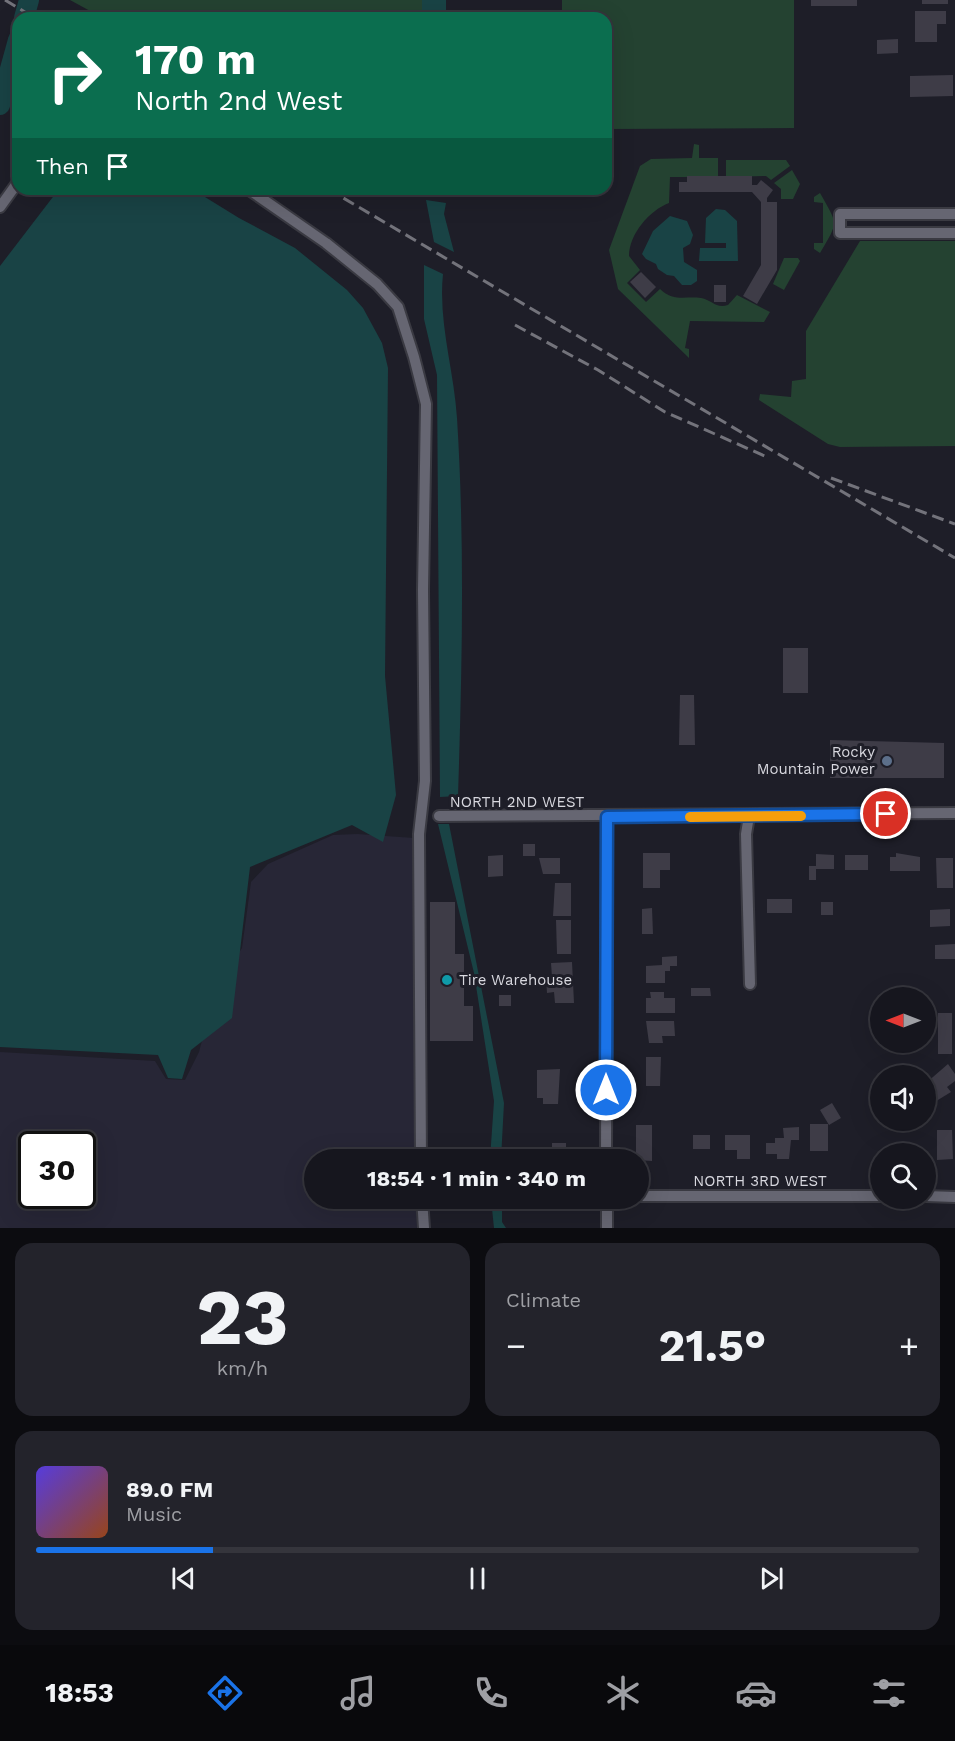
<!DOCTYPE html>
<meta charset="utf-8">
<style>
body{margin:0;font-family:"Work Sans",sans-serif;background:#23232b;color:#f1f3f6;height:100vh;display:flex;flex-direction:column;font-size:22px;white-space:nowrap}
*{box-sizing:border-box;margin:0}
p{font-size:20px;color:#9e9fa4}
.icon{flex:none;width:33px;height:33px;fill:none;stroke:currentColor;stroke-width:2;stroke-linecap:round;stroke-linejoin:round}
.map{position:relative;height:1228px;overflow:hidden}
.sheet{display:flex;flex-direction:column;gap:15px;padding:15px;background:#0c0c10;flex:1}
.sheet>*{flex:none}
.banner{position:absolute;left:12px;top:12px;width:600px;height:183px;border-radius:18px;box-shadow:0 6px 24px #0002,0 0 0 2px #35353c;background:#0b6e4f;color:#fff;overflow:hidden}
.needle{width:39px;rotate:270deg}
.fabs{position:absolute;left:870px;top:987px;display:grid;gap:12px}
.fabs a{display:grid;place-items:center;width:66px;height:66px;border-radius:50%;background:#16161e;box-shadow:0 6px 24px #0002,0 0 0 2px #35353c;font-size:30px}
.speed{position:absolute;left:18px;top:1131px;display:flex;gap:12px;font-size:30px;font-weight:700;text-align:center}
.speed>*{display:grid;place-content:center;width:78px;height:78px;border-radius:50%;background:#16161e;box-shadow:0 6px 24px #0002,0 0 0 2px #35353c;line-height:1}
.speed .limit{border:3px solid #111;border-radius:9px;background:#fff;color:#111}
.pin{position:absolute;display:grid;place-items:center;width:51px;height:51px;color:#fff;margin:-26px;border:3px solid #fff;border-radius:50%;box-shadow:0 2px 6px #0007}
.me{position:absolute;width:66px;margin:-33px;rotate:0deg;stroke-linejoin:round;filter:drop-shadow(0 0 4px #0008)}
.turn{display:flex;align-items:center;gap:21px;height:126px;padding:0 24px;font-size:27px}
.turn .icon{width:78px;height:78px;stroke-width:2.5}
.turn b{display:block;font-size:42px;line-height:51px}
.then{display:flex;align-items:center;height:57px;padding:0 24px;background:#0003;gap:12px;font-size:22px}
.big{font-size:45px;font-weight:700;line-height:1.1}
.sheet .tile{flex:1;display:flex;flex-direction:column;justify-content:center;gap:9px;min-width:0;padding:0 21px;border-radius:18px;background:#23232b}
.sheet .dial{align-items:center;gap:0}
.dial b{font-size:78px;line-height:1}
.song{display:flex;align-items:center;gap:18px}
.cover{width:72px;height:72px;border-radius:9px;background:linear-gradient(135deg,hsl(250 70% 55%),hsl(20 70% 35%))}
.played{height:6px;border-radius:3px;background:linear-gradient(90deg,#1a73e8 20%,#35353c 20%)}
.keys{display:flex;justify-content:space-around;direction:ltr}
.heat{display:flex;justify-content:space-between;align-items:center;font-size:33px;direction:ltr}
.sheet .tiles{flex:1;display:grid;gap:15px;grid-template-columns:1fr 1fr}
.tile:last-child{grid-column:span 2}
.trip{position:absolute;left:304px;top:1149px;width:345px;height:60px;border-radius:30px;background:#16161e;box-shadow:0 6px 24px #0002,0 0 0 2px #35353c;font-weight:700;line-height:60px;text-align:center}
.tabs{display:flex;height:96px;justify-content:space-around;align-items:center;background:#09090c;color:#9e9fa4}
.tabs .icon{width:42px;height:42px}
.tabs .active{color:#1a73e8}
.tabs b{font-size:27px;color:#f1f3f6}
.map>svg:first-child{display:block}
.built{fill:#272636;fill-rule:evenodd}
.green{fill:#244231}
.water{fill:#194345}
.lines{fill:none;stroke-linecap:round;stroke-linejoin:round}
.river{stroke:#194345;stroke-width:20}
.building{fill:#3e3c47}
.street-casing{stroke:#3a3a42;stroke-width:14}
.street{stroke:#666672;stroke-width:10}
.rail{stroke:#73737b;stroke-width:3;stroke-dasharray:12 6;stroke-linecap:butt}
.route-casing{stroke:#114b97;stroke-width:15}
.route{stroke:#1a73e8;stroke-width:10}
.slow{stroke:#f59e0b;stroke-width:10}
.service-dot{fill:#5c6f8a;stroke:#1e1e28;stroke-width:2}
.culture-dot{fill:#0f9aa8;stroke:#1e1e28;stroke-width:2}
.labels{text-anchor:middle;stroke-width:6;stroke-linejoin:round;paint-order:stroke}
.poi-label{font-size:15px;fill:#d8d8df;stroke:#1e1e28;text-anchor:end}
.street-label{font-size:15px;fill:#d8d8df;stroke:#1e1e28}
</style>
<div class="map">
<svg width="955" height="1228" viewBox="0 0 955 1228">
<rect width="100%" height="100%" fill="#1e1e28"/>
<path class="built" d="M357 834 414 838 415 1159 315 1160V1198L416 1199 417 1228H0V1052L155 1061 166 1079 185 1080 199 1052 213 999 221 979 242 948 251 882 268 864 333 835ZM32 1144H82V1196H32Z"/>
<g class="green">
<path d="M70 0H422V18H103Z"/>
<path d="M562 0H794V128L606 129V18H562Z"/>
<path d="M694 144 699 145V158H718V177H670L669 203C650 210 629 234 629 256L640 270 627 283 646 302 660 289C673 302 685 296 701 298 712 300 716 309 728 305L737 295 770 312 764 322 690 321 685 348 689 349V358L618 289 609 250 640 166 651 159 692 158Z"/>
<path d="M726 160H786L790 166 771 180 766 176 726 177Z"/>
<path d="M792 170 800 184 793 199H781V189L774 183Z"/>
<path d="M820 193C838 225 839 221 820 253L814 249V243H823V203L814 202V197Z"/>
<path d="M860 241H955V446L840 447 828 444 759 400 760 394 791 397 792 381 806 379V331Z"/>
<path d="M784 258H798L800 261 784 290 773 284Z"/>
</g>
<g class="water">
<rect x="422" y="0" width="24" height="18"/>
<path d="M59 189H192L239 218 295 248 347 290 363 308 382 343 388 368 385 676 396 795 383 842 352 825 250 867 232 1018 191 1050 182 1079 168 1078 158 1055 0 1047V266Z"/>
<path d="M426 200 446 203 444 214 454 252 434 242Z"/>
<path d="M716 209 725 210 737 221 738 261H699L700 248H726V243H705L706 218Z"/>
<path d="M670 216 687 221 693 235 690 244 683 248 684 262 697 270V281L691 285H682L674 276 667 275 658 269 656 264 646 259 642 254 653 231Z"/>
<path d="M424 265 443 274C438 322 454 370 457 418 465 544 462 670 458 796L440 797 437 375 424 319Z"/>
<path d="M438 824H449L504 1103 501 1159H490L494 1101 474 973Z"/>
<path d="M491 1199H502V1222L506 1228H494Z"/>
</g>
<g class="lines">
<g class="river">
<path d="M24 18 29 0"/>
<path d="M0 105 18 40"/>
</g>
</g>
<g class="building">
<rect x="811" y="0" width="46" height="6"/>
<rect x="922" y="0" width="26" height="4"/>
<path d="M915 11H946V24H937V42H915Z"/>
<path d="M898 39V53L877 54V40Z"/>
<path d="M953 75V96L910 97V76Z"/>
<path d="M687 176H752V185H757L761 180 773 190 767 198V202H777V270L757 304 743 296 761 265V202L752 192H679V182H687Z"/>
<path d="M641 272 656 287 645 298 630 282Z"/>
<rect x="714" y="285" width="12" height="17"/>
<rect x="783" y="648" width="25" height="45"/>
<path d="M680 695H694L695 745H679Z"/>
<path d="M830 740 944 743V778H830Z"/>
<rect x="523" y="844" width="12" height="12"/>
<path d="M643 853H670V870H660V888H643Z"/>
<path d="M896 853 920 857V871H890V857H896Z"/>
<path d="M816 854 834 855V869H816V880H809V866H816Z"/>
<path d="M503 855V876L488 877V856Z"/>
<rect x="845" y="855" width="23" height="15"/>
<path d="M539 858H560V874H543Z"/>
<path d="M936 858H953V888H937Z"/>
<path d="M555 883H571V916H553Z"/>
<rect x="767" y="899" width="25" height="14"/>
<path d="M430 902H455V954H464V1006H473V1041H430Z"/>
<rect x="821" y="902" width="12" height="13"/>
<path d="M652 908 653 934H642V909Z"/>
<path d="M950 909V926L930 927V910Z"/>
<path d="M556 920H571V954H557Z"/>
<path d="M955 944V959H935V945Z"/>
<path d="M677 956V966H670V971H665V983H646V966L662 965V957Z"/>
<path d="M572 962 574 1003H555L554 992 547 993 546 977H552L551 963Z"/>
<path d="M691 988H710L711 996H691Z"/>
<path d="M650 992H664V998H675V1013H646V998H651Z"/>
<rect x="499" y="995" width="12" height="11"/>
<rect x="938" y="1013" width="14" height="41"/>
<path d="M646 1021H674L675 1036H662L663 1043H649Z"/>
<path d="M646 1057H661L660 1086H646Z"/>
<path d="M948 1064 955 1074V1081L947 1087 951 1092 933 1103 926 1091V1083Z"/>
<path d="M560 1069 558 1104H543V1098H537V1070Z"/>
<path d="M832 1103 841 1118 829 1125 820 1110Z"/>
<rect x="810" y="1124" width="18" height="27"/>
<path d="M636 1125H652V1161L636 1160Z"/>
<path d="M799 1127V1140H791L789 1159H777V1154H766V1143H775V1138H784L783 1128Z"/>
<path d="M937 1130H952L953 1159 937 1160Z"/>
<rect x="693" y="1135" width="17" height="14"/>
<path d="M725 1135H750V1159H737V1150H725Z"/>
<rect x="552" y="1143" width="14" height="17"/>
<rect x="891" y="1146" width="29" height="8"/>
</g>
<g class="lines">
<g class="street-casing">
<g id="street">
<path d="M248 189 326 243 377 284 398 307 414 357 426 404 423 590 425 781 419 834 421 1160"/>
<path d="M0 207 18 182"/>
<path d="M955 214H840V233H955"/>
<path d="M439 816 955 813"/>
<path d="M749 816 746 834 750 984"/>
<path d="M606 1160 607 817"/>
<path d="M639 1196H880"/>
<path d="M926 1196 955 1197"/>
<path d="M422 1198 424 1228"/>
<path d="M607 1198V1228"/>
</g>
</g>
<use href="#street" class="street"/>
<g class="rail">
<path d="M5 0 35 18"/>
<path d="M328 189 955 558"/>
<path d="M515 325 598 370 665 412 767 457"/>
<path d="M831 478 955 524"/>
</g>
</g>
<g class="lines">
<g class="route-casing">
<path id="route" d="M606 1090 607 817 886 814"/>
</g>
<use href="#route" class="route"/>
<path class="slow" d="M690 817 801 816"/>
</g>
<circle class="service-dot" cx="887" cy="761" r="6"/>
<circle class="culture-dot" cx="447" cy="980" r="6"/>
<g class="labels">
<g class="poi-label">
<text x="875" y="757">Rocky<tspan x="875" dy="17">Mountain Power</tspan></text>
<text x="459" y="985" text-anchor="start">Tire Warehouse</text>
</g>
<g class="street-label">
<text x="517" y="807">NORTH 2ND WEST</text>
<text x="760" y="1186">NORTH 3RD WEST</text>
</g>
</g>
</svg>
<div class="fabs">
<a><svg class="needle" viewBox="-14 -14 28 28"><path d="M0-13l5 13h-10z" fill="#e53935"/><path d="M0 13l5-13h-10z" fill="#9e9fa4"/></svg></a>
<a><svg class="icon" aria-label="sound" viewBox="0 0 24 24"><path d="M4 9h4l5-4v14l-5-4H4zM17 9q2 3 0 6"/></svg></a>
<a><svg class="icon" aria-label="search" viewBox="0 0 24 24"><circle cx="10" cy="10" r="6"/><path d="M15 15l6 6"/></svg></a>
</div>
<div class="speed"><div class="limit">30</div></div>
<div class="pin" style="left:886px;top:814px;background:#d93025"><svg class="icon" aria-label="arrive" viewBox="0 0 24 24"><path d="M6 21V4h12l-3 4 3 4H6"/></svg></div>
<svg class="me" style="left:606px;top:1090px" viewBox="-20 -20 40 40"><circle r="17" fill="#1a73e8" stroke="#fff" stroke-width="3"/><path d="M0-11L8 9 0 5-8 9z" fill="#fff"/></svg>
<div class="trip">18:54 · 1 min · 340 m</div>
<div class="banner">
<div class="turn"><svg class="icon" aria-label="right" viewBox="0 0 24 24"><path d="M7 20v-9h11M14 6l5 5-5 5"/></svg><div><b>170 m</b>North 2nd West</div></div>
<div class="then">Then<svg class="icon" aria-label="arrive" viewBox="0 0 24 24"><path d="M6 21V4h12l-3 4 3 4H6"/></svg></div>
</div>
</div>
<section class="sheet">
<div class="tiles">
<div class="tile dial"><b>23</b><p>km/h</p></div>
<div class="tile"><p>Climate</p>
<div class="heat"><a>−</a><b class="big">21.5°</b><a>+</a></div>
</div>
<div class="tile">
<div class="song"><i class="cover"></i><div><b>89.0 FM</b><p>Music</p></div></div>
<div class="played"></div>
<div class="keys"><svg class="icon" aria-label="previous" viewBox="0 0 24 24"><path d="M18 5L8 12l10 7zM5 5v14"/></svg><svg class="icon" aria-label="pause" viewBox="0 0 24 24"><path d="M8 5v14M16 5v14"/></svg><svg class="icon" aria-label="next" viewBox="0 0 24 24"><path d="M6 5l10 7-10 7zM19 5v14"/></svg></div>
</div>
</div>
</section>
<nav class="tabs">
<b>18:53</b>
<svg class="icon active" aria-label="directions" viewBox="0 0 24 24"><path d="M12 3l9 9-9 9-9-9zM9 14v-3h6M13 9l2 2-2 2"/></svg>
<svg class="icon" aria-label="music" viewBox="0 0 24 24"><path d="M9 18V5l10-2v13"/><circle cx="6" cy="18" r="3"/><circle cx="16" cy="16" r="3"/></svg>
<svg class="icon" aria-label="phone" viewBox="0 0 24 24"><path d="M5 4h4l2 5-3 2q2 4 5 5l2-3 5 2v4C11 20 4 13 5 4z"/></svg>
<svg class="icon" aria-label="climate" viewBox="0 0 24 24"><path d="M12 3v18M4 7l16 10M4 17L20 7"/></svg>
<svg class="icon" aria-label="car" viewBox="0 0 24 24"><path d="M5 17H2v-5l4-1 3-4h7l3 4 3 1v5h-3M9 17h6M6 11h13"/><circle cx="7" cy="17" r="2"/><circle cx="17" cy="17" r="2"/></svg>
<svg class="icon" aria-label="filters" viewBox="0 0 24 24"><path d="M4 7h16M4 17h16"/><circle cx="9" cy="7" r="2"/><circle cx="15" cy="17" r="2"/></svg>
</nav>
